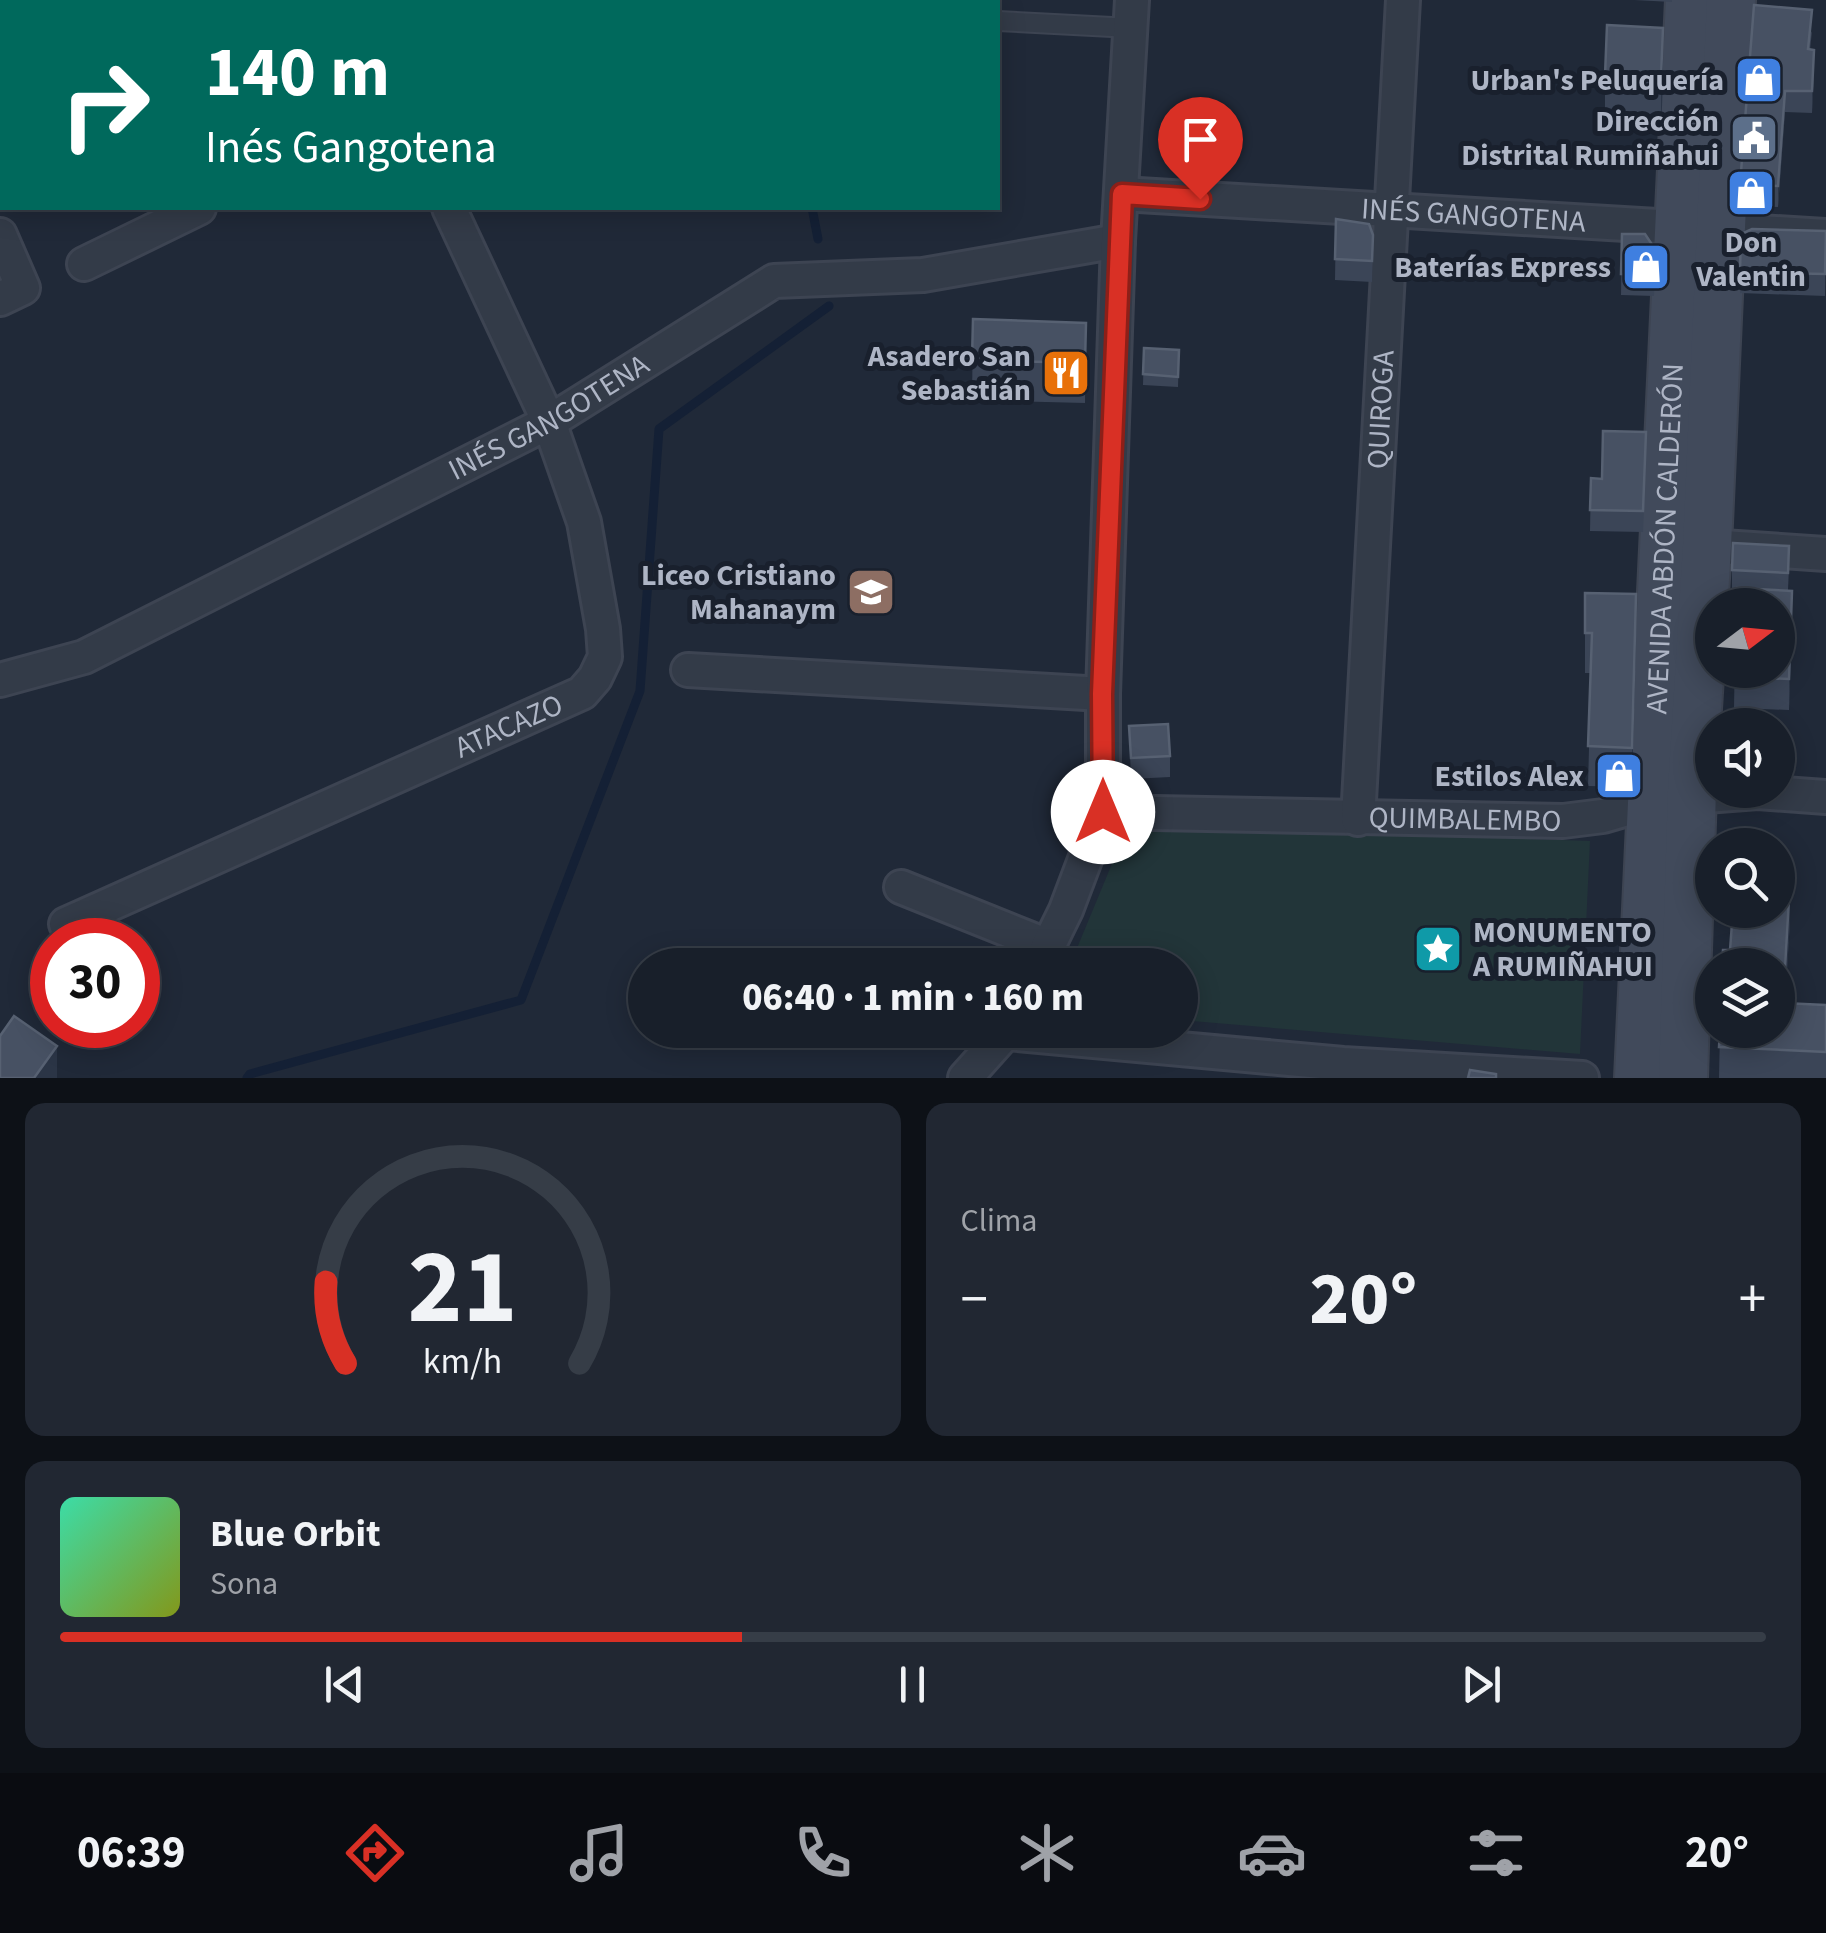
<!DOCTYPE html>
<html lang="es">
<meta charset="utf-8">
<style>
body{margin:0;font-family:"Source Sans 3",sans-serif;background:#212732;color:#f1f3f6;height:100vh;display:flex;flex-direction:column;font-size:38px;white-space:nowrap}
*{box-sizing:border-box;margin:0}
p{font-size:32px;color:#9fa2a8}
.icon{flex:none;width:55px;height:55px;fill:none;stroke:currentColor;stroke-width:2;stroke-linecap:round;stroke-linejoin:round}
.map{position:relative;height:1078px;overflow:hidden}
.drawer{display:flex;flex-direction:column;gap:25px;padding:25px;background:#0d1117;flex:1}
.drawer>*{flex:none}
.hud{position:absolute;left:0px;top:0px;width:1000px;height:210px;box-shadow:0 5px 25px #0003,0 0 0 2px #363d47;background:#00695c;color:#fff;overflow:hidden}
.needle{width:65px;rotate:74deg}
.controls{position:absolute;left:1695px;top:588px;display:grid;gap:20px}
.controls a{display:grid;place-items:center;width:100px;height:100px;border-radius:50%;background:#181f2a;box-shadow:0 5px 25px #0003,0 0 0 2px #363d47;font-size:50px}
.speed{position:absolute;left:30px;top:918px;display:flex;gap:20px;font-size:50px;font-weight:700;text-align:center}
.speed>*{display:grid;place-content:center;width:130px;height:130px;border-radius:50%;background:#181f2a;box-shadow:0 5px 25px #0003,0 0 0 2px #363d47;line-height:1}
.speed .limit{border:15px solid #d22;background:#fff;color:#111}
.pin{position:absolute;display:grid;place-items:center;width:85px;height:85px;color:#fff;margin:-102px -42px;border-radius:50% 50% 50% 0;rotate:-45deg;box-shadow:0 0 10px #0007}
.pin .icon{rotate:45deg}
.me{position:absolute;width:110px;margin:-55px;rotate:0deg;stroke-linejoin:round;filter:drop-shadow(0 0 8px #0008)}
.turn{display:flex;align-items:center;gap:35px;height:210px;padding:0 40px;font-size:45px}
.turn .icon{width:130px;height:130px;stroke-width:2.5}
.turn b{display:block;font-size:70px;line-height:85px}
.big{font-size:75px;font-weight:800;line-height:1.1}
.drawer .widget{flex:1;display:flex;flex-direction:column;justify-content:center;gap:15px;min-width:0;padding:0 35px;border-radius:20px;background:#212732}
.drawer .dial{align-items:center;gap:0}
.dial svg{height:260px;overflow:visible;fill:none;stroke:#363d47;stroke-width:7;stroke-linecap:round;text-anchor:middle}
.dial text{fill:#f1f3f6;stroke:none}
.song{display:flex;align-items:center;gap:30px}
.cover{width:120px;height:120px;border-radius:15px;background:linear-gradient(135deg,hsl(160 70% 55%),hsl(70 70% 35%))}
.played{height:10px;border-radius:5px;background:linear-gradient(90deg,#d93025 40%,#363d47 40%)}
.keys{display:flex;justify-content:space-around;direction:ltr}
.heat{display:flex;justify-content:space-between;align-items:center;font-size:55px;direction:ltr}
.drawer .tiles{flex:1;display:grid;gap:25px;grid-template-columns:1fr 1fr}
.widget:last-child{grid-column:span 2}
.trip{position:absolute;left:628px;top:948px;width:570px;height:100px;border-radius:50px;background:#181f2a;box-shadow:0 5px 25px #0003,0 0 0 2px #363d47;font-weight:800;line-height:100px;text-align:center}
.tabs{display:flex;height:160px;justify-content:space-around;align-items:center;background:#0a0c11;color:#9fa2a8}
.tabs .icon{width:70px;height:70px}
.tabs .on{color:#d93025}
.tabs b{font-size:45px;color:#f1f3f6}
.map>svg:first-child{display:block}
.green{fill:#223539}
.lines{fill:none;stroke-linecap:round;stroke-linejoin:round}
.stream{stroke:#142035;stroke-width:9}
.lane-casing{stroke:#3d4452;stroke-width:22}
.street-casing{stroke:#3d4452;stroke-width:38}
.secondary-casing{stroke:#3d4452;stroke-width:52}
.lane{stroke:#333b48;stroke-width:18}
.street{stroke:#333b48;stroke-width:32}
.secondary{stroke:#414a5b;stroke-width:48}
.wall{fill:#3b4557}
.shaded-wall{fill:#2b3546}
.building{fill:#475163;stroke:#576172;stroke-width:2.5}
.route-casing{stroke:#8d1f18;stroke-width:25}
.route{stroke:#d93025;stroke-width:18}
.labels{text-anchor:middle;stroke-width:10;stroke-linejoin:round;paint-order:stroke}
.poi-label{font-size:30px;font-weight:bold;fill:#aeb5c5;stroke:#19202d;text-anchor:end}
.street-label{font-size:30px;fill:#aeb5c5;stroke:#19202d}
</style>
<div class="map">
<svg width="1826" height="1078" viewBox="0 0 1826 1078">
<rect width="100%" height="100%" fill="#202938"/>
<path class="green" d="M1128 825 1590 841 1580 1054 1180 1020V965H1070Z"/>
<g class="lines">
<g class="stream">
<path d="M511 0 516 2"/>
<path d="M812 208 818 239"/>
<path d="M247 1078 250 1074 521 1000 640 691 659 429 829 306"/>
</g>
<g class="lane-casing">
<g id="lane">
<path d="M871 0 879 2"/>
<path d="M998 21 1131 28"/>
</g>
</g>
<g class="street-casing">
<g id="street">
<path d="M355 0 356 2"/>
<path id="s1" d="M1122 194 1826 236"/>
<path d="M0 235 23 288 0 299"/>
<path d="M84 264 199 208"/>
<path d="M1707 546 1826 554"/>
<path d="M688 670 1103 694"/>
<path id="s2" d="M0 680 84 657 549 422 774 281 923 275 1118 241"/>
<path id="s3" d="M1103 812 1563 821 1603 816 1651 802 1692 797 1758 792 1826 797"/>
<path id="s4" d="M1358 819 1403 0"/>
<path d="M901 887 1048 946"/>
<path id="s5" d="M66 924 582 693 595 678 605 657 603 629 584 522 549 422 449 208"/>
<path d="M1039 965 1066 910 1103 812V694L1118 241 1132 0"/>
<path d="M1007 1033 1343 1064 1582 1078"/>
<path d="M965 1078 1008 1030"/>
</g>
</g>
<g class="secondary-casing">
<g id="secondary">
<path id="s6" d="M1639 1078 1690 0"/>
<path d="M1683 1078 1692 790 1707 546 1731 0"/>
</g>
</g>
<use href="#lane" class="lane"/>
<use href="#street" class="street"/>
<use href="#secondary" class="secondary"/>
</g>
<g class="wall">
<path d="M1634 0H1672V2Z"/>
<path d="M1663 28 1661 131 1605 129V76Z"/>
<path d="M1812 31 1810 50 1814 71 1812 113 1785 112 1778 207 1749 206 1741 193V172Z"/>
<path d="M1336 219 1373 235 1372 282 1335 280Z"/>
<path d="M1826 231 1825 296 1740 293 1741 234Z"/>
<path d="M1622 234 1655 249 1654 296 1621 295Z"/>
<path d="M973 319 1086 323 1085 403 972 400Z"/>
<path d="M1144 348 1179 350 1178 387 1143 385Z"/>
<path d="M1646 454 1643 532 1590 531 1591 478 1602 479Z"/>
<path d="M1789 567 1788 590 1792 621 1789 710 1734 708 1736 591H1732V570Z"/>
<path d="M1585 593 1636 633 1632 787 1588 786 1591 673H1585Z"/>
<path d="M1129 726 1170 756V777L1131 779Z"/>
<path d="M1790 920 1785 1003 1826 1005V1078H1719L1720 1030 1730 950Z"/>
</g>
<g class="shaded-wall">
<path d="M1663 28V81L1661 131V77Z"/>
<path d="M1814 50V71L1812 113V91Z"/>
<path d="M1785 91V112L1778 207V186Z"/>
<path d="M1792 591V621L1789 710V679Z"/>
<path d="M1636 594V633L1632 787V748Z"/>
<path d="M1790 881V920L1783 1043V1003Z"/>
<path d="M57 1046V1078H34Z"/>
</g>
<g class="building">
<path d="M1754 5 1812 10 1808 49 1814 50 1812 91H1785L1778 186 1749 185 1741 172Z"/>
<path d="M1607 25 1663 28 1661 77 1605 76Z"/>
<path d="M1336 219 1369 224 1373 235 1372 261 1335 259Z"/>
<path d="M1752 229 1826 231 1825 274 1740 272 1741 234Z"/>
<path d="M1622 234H1645L1655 249 1654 275 1621 274Z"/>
<path d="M973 319 1086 323 1085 363 972 360Z"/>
<path d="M1144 348 1179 350 1178 377 1143 374Z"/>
<path d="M1603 431 1646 432 1643 511 1590 510 1591 478 1602 479Z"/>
<path d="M1733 543 1789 546 1788 573 1732 570Z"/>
<path d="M1737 588 1792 591 1789 679 1734 677V670H1778V605H1736Z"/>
<path d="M1585 593 1636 594 1632 748 1588 746 1592 633H1585Z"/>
<path d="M1168 724 1170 756 1131 758 1129 726Z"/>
<path d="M1778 880 1790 881 1783 1003 1826 1005V1052L1719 1047 1720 1030H1778V965H1722L1723 950H1730L1733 910H1778Z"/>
<path d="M14 1016 57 1046 34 1078H0V1036Z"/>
<path d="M1470 1070 1496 1074V1078H1468Z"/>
</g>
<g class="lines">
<g class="route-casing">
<path id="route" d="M1103 812 1102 694 1122 194 1200 199"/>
</g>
<use href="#route" class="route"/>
</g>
<defs>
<g id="shop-square" transform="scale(2.5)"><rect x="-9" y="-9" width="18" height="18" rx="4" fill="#3f7fe0" stroke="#19202d"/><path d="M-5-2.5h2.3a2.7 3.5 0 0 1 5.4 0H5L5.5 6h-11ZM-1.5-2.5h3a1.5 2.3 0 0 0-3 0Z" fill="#fff"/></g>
<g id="civic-square" transform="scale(2.5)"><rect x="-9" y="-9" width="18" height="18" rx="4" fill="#5c6f8a" stroke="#19202d"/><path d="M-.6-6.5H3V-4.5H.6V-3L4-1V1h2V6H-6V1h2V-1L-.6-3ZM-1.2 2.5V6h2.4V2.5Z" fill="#fff"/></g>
<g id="restaurant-square" transform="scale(2.5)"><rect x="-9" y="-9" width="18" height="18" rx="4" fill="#e8710a" stroke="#19202d"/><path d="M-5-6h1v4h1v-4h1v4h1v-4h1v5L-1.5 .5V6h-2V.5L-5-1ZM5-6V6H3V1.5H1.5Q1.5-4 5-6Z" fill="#fff"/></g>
<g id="school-square" transform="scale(2.5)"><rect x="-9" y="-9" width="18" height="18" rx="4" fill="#8d6e63" stroke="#19202d"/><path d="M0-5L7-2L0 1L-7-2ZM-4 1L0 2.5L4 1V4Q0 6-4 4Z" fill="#fff"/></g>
<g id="sight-square" transform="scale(2.5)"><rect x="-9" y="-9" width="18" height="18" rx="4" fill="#0f9aa8" stroke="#19202d"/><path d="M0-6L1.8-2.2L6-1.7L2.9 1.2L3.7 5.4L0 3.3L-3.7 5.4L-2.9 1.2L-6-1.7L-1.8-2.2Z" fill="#fff"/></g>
</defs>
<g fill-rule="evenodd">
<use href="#shop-square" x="1759" y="80"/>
<use href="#civic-square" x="1754" y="138"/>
<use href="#shop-square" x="1751" y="193"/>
<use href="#shop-square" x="1646" y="267"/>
<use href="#restaurant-square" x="1066" y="373"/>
<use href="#school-square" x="871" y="592"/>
<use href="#shop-square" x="1619" y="776"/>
<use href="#sight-square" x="1438" y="949"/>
</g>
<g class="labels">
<g class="poi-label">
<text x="1724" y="90">Urban's Peluquería</text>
<text x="1719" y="131">Dirección<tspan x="1719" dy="34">Distrital Rumiñahui</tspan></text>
<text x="1751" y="252" text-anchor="middle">Don<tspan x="1751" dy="34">Valentin</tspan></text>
<text x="1611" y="277">Baterías Express</text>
<text x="1031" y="366">Asadero San<tspan x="1031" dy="34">Sebastián</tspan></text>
<text x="836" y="585">Liceo Cristiano<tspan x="836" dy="34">Mahanaym</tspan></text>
<text x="1584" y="786">Estilos Alex</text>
<text x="1473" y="942" text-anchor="start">MONUMENTO<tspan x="1473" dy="34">A RUMIÑAHUI</tspan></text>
</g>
<g class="street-label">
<text dy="10" stroke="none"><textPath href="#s1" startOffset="352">INÉS GANGOTENA</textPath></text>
<text dy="10" stroke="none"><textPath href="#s4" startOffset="410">QUIROGA</textPath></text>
<text dy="10" stroke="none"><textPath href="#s2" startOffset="610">INÉS GANGOTENA</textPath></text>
<text dy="10" stroke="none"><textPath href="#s6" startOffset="540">AVENIDA ABDÓN CALDERÓN</textPath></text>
<text dy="10" stroke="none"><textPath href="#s5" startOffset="485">ATACAZO</textPath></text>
<text dy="10" stroke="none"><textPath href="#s3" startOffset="362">QUIMBALEMBO</textPath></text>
</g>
</g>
</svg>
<div class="controls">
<a><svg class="needle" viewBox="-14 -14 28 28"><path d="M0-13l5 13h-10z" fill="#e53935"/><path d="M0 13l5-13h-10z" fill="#9fa2a8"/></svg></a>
<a><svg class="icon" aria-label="sound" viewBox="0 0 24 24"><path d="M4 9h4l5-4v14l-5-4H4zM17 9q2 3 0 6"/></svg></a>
<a><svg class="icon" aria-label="search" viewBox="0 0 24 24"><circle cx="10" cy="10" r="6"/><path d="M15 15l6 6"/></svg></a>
<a><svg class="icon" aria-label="layers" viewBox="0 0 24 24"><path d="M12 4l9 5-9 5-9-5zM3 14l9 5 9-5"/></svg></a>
</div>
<div class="speed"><div class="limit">30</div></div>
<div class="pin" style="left:1200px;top:199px;background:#d93025"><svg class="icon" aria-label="arrive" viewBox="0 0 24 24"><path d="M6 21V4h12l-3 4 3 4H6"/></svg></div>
<svg class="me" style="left:1103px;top:812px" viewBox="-20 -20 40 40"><circle r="19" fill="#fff"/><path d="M0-13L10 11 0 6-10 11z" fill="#d93025"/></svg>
<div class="trip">06:40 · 1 min · 160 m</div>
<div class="hud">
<div class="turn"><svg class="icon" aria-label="right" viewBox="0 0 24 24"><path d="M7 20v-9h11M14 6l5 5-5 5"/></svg><div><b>140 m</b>Inés Gangotena</div></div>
</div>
</div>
<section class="drawer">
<div class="tiles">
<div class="widget dial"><svg viewBox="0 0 100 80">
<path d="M14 69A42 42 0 1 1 86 69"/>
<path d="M14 69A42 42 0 0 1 8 44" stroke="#d93025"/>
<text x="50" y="56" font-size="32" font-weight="700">21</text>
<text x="50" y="72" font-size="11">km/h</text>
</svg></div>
<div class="widget"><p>Clima</p>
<div class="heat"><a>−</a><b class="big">20°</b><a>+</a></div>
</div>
<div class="widget">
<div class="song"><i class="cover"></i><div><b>Blue Orbit</b><p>Sona</p></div></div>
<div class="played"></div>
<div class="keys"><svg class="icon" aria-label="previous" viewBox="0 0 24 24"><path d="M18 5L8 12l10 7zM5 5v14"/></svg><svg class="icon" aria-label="pause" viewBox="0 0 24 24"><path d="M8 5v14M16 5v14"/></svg><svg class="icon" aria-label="next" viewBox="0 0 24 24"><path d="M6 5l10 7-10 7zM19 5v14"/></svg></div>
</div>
</div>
</section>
<nav class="tabs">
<b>06:39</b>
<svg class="icon on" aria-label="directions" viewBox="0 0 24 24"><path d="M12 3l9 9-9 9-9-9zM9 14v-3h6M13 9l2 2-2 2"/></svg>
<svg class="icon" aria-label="music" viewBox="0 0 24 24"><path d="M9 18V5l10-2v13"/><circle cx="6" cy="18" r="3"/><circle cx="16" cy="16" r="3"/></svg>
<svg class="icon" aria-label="phone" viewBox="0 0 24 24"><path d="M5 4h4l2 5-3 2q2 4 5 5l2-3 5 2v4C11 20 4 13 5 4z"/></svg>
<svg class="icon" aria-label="climate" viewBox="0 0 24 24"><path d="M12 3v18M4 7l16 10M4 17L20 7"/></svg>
<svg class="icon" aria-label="car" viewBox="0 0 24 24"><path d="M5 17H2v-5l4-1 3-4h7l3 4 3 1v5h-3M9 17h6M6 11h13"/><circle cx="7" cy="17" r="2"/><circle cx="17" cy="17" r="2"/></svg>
<svg class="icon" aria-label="filters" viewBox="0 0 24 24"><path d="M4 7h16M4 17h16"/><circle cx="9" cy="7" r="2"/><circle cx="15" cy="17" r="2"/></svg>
<b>20°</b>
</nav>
